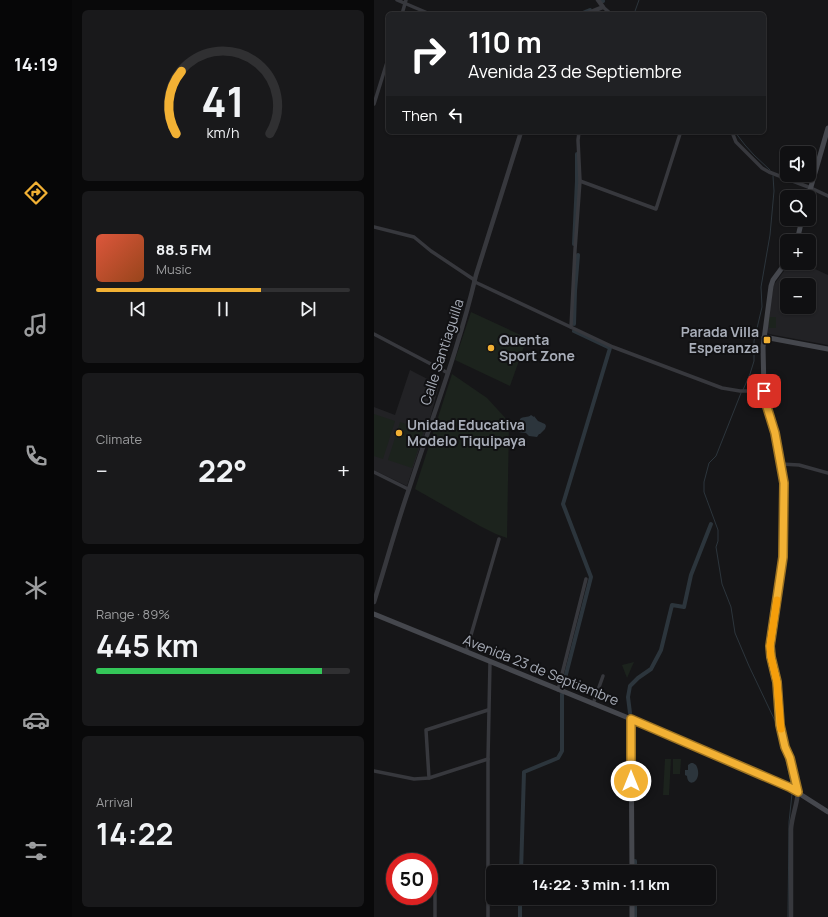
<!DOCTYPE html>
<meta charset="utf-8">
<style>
body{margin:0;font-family:Manrope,sans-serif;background:#19191b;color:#f1f3f6;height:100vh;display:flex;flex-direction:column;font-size:15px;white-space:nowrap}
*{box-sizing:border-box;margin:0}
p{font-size:13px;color:#9c9d9f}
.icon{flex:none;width:22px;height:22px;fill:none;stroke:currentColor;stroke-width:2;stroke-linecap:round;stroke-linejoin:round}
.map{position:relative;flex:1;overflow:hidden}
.side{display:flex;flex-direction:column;gap:10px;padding:10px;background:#09090a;width:302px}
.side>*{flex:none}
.hud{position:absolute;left:12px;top:12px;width:380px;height:122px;border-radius:6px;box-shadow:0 1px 3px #0004,0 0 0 1px #303032;background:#202124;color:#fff;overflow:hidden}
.buttons{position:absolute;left:406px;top:146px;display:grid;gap:8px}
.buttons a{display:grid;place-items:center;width:36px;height:36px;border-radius:6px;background:#101012;box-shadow:0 1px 3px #0004,0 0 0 1px #303032;font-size:20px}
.speed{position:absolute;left:12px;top:853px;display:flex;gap:8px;font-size:20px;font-weight:700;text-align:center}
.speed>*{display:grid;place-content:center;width:52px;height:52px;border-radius:50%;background:#101012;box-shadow:0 1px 3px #0004,0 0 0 1px #303032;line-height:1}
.speed .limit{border:6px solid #d22;background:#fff;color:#111}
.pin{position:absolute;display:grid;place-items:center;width:34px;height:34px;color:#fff;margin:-17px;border-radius:8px;box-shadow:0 2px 6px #0006}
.me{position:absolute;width:44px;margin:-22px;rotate:0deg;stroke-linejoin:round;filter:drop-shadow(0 0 3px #0008)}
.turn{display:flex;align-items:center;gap:14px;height:84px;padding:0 16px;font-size:18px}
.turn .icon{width:52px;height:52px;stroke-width:2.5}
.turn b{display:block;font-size:28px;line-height:34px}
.then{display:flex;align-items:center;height:38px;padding:0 16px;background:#0003;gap:8px;font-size:15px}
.big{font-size:30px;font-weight:700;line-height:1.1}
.side .tile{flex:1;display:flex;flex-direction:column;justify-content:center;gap:6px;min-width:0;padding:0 14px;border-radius:6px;background:#19191b}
.side .dial{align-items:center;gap:0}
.dial svg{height:104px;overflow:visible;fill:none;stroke:#303032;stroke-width:7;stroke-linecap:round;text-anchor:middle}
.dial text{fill:#f1f3f6;stroke:none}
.song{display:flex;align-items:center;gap:12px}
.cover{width:48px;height:48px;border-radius:6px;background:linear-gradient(135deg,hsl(10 70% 55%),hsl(20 70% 35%))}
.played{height:4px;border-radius:2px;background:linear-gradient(90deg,#f2b134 65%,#303032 65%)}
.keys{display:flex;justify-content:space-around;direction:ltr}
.heat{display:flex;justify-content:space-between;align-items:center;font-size:22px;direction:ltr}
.charge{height:6px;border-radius:3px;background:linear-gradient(90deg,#34c759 89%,#303032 0)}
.trip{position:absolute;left:112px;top:865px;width:230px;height:40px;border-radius:6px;background:#101012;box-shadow:0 1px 3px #0004,0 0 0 1px #303032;font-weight:700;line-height:40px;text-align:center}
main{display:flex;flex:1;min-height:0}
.tab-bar{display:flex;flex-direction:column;width:72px;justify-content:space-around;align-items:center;background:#060607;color:#9c9d9f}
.tab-bar .icon{width:28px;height:28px}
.tab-bar .active{color:#f2b134}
.tab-bar b{font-size:18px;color:#f1f3f6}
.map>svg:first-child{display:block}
.built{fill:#222225;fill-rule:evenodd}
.green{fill:#1c231d}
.water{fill:#2c353c}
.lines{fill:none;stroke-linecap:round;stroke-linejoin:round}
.stream{stroke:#2c353c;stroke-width:1}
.canal{stroke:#2c353c;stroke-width:4}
.minor{stroke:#37383d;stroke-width:3.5}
.tertiary{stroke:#37383d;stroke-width:4.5}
.secondary{stroke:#45474d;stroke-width:5}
.route-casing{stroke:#9d7322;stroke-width:10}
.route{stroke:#f2b134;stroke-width:7}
.slow{stroke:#f59e0b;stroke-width:7}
.poi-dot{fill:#f2b134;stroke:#111113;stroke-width:1.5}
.labels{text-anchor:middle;stroke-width:4;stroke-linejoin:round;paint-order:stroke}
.poi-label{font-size:14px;font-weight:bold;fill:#a8adb8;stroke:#111113;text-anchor:start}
.street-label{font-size:14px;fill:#a8adb8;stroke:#111113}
</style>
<main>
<nav class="tab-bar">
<b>14:19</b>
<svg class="icon active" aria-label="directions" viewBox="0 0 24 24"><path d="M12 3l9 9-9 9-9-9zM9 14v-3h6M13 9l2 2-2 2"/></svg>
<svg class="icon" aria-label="music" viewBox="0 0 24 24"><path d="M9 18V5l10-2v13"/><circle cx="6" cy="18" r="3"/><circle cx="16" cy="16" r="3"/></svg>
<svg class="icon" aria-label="phone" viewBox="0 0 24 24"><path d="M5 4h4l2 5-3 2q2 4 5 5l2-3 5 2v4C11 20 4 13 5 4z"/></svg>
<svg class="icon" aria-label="climate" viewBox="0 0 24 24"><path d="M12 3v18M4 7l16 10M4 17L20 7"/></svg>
<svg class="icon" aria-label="car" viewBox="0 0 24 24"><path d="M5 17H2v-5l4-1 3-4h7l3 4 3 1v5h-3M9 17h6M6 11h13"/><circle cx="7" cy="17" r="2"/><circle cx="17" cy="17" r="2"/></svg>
<svg class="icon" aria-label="filters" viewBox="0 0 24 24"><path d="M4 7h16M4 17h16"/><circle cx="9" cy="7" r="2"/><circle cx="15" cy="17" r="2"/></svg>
</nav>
<section class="side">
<div class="tile dial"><svg viewBox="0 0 100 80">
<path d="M14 69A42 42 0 1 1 86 69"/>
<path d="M14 69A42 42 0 0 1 18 21" stroke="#f2b134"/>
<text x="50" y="56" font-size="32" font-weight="700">41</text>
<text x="50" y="72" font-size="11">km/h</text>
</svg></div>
<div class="tile">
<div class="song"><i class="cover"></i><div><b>88.5 FM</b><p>Music</p></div></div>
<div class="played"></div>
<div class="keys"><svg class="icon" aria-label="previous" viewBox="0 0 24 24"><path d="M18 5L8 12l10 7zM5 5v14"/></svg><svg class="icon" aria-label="pause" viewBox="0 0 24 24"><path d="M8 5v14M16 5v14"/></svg><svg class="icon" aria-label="next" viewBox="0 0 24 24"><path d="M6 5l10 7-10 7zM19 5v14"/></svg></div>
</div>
<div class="tile"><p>Climate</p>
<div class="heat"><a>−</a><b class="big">22°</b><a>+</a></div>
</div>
<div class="tile"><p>Range · 89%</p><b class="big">445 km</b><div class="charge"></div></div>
<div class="tile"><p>Arrival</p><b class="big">14:22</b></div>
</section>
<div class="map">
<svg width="454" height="917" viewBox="0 0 454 917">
<rect width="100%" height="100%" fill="#161618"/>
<g class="built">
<path d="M416 263H428L454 275V345L395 334 393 332 399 286ZM413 285H435V307H413Z"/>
<path d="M36 370 65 385 57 415 33 486 0 470V407L21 415Z"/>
</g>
<g class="green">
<path d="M97 312 153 338 136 386 81 360Z"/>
<rect x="395" y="317" width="7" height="11"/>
<path d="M78 374 113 398 135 422 133 538 122 534 106 526 41 489Z"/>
<path d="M0 414 21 421 9 459 0 456Z"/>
<path d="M26 422 50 430 38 468 14 460Z"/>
<path d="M260 662 253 678 248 665Z"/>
<path d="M291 759H297L295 795H289Z"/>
<path d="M299 759H307L306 774H299Z"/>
</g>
<g class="water">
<path d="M157 415 160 417V416L164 421 171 424 172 426 171 429 166 434H165L163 437 155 436 152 433 144 432 146 419C149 416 154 418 157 415Z"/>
<path d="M317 763H319L322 765C330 780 314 790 313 776L311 775V770H314V765Z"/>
</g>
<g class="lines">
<g class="stream">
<path d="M260 14 265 0"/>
<path d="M361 132 371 145 380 155 396 170"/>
<path d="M369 390 376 374 380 361V341L388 307 387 287 396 235 400 191 399 176"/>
<path d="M367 393 342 456 335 463 330 482V492L344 530V541L342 547 348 584 357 607 361 633 375 666 403 725"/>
<path d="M410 751 417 783"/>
<path d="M414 917 415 822 418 794"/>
</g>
<g class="canal">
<path d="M228 0 229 1"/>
<path d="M206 14 216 10"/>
<path d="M200 244 203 181V154"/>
<path d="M200 324 201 291 204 255"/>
<path d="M189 686 217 577 189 504 236 348 200 331"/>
<path d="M256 713 254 697 256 686 264 678 277 669 287 650 298 605 310 607 317 575 337 524"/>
<path d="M147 872 150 772 184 758 188 751V694"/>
<path d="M261 872V861"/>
<path d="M146 898V917"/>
<path d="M261 917V898"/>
</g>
<g class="minor">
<path d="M23 0 56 14"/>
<path d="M229 7 237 14"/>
<path d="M28 14 32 0"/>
<path d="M0 104 14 59"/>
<path d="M358 132 362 142 388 168 395 172 437 188 454 196"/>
<path d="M206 181 282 209 306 134 302 132"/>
<path d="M0 227 40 237 57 251 99 279 101 282 239 347 348 388 366 391H390"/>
<path d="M197 327 201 250 206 181 204 140 205 132"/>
<path d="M0 334 74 373"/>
<path d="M407 464 425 465 454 473"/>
<path d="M0 472 34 489"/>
<path d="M92 652 125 539"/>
<path d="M184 690 212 579"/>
<path d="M219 704 229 676"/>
<path d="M0 771 40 779 55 778 114 759"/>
<path d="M55 778 52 730 114 710"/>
<path d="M61 917V888"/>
<path d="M114 917V759L116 662"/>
</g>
<g class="tertiary">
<path d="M212 14 229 7 224 0"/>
<path d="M0 602C12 564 22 526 35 489 58 418 85 348 102 275L147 132"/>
<path d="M417 917V829C418 816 423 805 424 792"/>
</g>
<g class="secondary">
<path d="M434 197 454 128"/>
<path d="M423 241 428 219"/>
<path d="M413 261 399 280 397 286 389 347 390 391 393 407 401 433 407 464 410 483V505L409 557 396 646 397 657 403 682 406 725 411 747 416 758 424 792"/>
<path d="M390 337 454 349"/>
<path d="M0 614 257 719 415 787 454 812"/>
<path d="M257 719 258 872"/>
<path d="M258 898V917"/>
</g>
</g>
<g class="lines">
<g class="route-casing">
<path id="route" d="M257 781V719L415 787 424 792 416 758 411 747 406 725 403 682 397 657 396 646 409 557 410 483 401 433 393 407 390 391"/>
</g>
<use href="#route" class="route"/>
<path class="slow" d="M403 600 396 646 397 657 403 682 407 729"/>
</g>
<g class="poi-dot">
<rect x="389" y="336" width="8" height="8" rx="2"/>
<circle cx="117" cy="348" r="4"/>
<circle cx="25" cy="433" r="4"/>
</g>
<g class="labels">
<g class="poi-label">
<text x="385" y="337" text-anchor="end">Parada Villa<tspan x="385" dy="16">Esperanza</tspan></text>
<text x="125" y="345">Quenta<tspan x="125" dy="16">Sport Zone</tspan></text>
<text x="33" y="430">Unidad Educativa<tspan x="33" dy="16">Modelo Tiquipaya</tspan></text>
</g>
<g class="street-label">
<text transform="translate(68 352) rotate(-72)" y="5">Calle Santiaguilla</text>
<text transform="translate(167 670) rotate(22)" y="5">Avenida 23 de Septiembre</text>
</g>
</g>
</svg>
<div class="buttons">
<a><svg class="icon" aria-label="sound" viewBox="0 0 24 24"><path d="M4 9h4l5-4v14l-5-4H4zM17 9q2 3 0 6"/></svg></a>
<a><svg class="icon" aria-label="search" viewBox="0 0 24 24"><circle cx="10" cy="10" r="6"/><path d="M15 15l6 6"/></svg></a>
<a>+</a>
<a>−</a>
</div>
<div class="speed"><div class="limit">50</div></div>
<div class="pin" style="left:390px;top:391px;background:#d93025"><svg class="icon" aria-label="arrive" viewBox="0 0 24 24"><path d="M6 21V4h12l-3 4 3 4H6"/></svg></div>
<svg class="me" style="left:257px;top:781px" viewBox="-20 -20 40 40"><circle r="17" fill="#f2b134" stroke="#fff" stroke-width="3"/><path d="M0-11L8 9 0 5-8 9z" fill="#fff"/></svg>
<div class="trip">14:22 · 3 min · 1.1 km</div>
<div class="hud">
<div class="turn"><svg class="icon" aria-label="right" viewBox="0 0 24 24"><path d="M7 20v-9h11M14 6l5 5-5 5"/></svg><div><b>110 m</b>Avenida 23 de Septiembre</div></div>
<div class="then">Then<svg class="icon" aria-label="left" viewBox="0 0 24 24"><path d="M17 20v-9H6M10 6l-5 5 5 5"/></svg></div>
</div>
</div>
</main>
